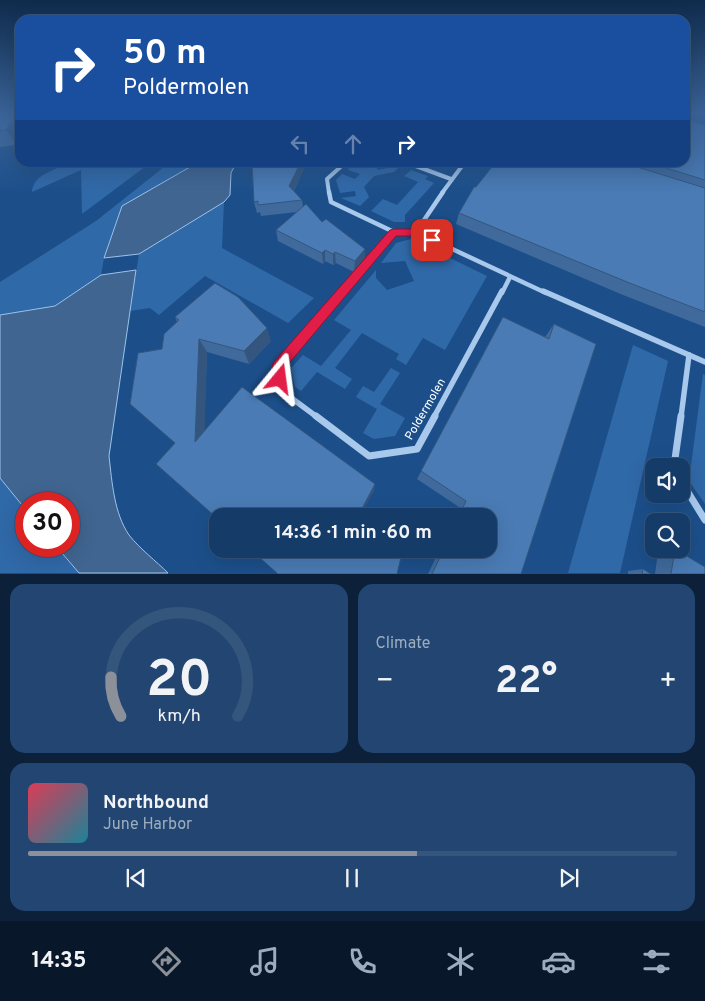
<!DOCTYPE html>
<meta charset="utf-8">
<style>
body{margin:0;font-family:Overpass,sans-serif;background:#224671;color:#f1f3f6;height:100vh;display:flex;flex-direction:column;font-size:19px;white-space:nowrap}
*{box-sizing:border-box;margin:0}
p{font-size:16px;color:#9dadc0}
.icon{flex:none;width:28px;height:28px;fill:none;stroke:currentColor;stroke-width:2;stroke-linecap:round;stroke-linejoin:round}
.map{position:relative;height:574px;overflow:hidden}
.details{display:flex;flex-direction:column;gap:10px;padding:10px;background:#0c2039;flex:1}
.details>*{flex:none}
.guide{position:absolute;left:15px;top:15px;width:675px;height:152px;border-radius:15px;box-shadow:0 5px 20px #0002,0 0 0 1px #34557c;background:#1a4fa0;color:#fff;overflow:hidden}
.controls{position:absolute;left:645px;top:458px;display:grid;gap:10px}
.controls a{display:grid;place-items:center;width:45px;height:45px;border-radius:10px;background:#153b68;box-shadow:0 5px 20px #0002,0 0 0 1px #34557c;font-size:25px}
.speed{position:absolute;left:15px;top:492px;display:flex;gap:10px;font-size:25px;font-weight:700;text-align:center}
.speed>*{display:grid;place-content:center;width:65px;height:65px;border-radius:50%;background:#153b68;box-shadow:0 5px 20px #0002,0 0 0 1px #34557c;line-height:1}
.speed .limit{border:8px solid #d22;background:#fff;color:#111}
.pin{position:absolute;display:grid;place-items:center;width:42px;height:42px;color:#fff;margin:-21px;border-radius:10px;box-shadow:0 2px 8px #0006}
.me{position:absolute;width:55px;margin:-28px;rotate:16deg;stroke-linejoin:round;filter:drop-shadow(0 0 4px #0008)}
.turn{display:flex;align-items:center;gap:18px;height:105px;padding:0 25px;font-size:22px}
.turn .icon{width:65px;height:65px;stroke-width:2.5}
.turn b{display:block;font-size:35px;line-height:42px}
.lanes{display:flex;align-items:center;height:48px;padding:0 25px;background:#0003;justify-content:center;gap:25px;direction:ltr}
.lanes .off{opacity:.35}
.big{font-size:38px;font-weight:700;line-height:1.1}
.details .card{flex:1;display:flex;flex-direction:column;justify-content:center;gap:8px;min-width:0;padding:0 18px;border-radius:15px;background:#224671}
.details .dial{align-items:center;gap:0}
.dial svg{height:130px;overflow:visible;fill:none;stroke:#34557c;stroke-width:7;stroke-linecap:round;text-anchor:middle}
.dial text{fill:#f1f3f6;stroke:none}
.song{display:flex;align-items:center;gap:15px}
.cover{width:60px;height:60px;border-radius:8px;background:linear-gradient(135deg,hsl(350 70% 55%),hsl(190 70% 35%))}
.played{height:5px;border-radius:2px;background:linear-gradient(90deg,#8c9099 60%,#34557c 60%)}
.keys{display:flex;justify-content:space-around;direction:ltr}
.heat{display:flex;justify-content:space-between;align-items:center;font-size:28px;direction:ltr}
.details .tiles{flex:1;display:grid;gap:10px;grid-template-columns:1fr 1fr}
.card:last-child{grid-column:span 2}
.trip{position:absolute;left:209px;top:508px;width:288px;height:50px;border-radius:15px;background:#153b68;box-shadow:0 5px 20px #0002,0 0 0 1px #34557c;font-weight:700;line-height:50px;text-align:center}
.tabs{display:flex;height:80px;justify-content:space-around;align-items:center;background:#08182a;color:#9dadc0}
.tabs .icon{width:35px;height:35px}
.tabs .active{color:#8c9099}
.tabs b{font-size:22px;color:#f1f3f6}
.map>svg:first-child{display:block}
.green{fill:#3069a8}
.water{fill:#406590;stroke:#9bc3ee}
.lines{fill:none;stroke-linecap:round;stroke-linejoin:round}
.street-far3{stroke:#a8c8ec;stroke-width:4}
.street-far2{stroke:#a8c8ec;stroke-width:4.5}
.street-far1{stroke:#a8c8ec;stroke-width:5.5}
.street{stroke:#a8c8ec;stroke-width:7}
.wall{fill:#406a9b}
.shaded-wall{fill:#34567e}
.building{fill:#4a7bb4;stroke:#34567e}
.route{fill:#e11d48;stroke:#92132f}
.labels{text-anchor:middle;stroke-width:5;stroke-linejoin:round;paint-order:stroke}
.street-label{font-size:12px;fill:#fff;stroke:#1c4f8a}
</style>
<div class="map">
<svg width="705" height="574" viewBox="0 0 705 574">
<rect width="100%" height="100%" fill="#1c4f8a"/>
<g class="green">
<path d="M67 162H150V163L82 214 81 170 32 192C33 174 54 172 67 162Z"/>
<path d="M169 163H197L122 206 104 258 101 275 55 306 0 315V282L96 221Z"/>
<path d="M353 163H374L378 170 387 168 384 163 400 166 394 172 374 176 364 187 369 197 360 206 341 198 356 196 355 191 340 193 336 180 342 174 355 179 360 174 348 170Z"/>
<path d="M411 170 428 176 425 179 434 183 405 215V222H394L371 211 383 199 397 205 418 182 404 176Z"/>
<path d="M224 202 222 248 314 298 288 323 205 276 159 315 150 308 130 311 139 254Z"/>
<path d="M411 239 487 276 445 350 423 338 406 365 396 359 399 354 362 333 335 368 352 379 345 389 317 372 301 391 295 387 291 368 303 355 321 366 351 330 334 320 376 270V278L387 290 414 281 405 261 381 263 396 243Z"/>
<path d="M633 345 668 361 620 573H568Z"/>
<path d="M391 368 400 373 380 404 405 418 395 436 374 439 363 433 377 409 356 397 363 386 374 392Z"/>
<path d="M703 374 705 375V504L689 481Z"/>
<path d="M0 478 26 510V546H56L79 573H0Z"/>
</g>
<g class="water">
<path d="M197 163H236L231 173 230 195 224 202 139 254 104 258 122 206Z"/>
<path d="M136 270 109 456C112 482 114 513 129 535 140 549 156 561 168 573H79L56 546H69V504H26V510L0 478V315L55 306 101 275Z"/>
</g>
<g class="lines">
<g class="street-far3">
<path d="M405 162 451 179"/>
<path d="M329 193 327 179 346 162"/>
<path d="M442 193 465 162"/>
</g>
<g class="street-far2">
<path d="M329 192 331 202 394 232H416"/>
<path d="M443 192 416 232 546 293"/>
<path d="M342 293 394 232"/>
<path d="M502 293 510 277"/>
</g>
<g class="street-far1">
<path d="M543 291 705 362"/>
<path d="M317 417 282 391 278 366 343 291"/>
<path d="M434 417 502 291"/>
<path d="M681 417 689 355"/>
</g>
<g class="street">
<path d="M316 416 369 456 417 449 435 416"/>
<path d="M674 466 681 416"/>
<path d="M681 481 705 520"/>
</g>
</g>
<g class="wall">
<path d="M0 113 17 145 0 147Z"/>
<path d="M705 125V327L623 295 456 224 459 213 476 187 496 162H685Z"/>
<path d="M252 162H307L294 191 302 200 303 207 322 222 365 260 354 272 336 263 333 265 325 261 323 264 278 241 276 230 297 212 261 216 260 212 257 213 254 202Z"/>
<path d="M175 317 271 341 249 364 207 352 204 431 374 491 175 444 162 349 177 322Z"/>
<path d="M503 317 545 337 554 324 521 574H428L440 549H488V516H455L459 507 417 479Z"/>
<path d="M675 549 705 574H655L658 552Z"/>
<path d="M643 569 651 574H628V571Z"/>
</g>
<g class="shaded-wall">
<path d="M17 113H20V140L17 145 6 130Z"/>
<path d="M301 162H307L291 197 289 186Z"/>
<path d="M365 249V260L354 272 355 261Z"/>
<path d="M325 250V261L323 264 322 253Z"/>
<path d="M335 252 336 263 333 265V254Z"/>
<path d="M267 328 271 341 249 364 244 351Z"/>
<path d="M199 339 207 352 204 451 195 442Z"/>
<path d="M375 484 374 491 360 516H358Z"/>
</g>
<g class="building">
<path d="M0 113H17L6 130 0 131Z"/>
<path d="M685 120 705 125V180L647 162H685Z"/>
<path d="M252 162H301L289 186 302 200 258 205V201L254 202Z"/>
<path d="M496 162H621L705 188V312L632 284 459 213 474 187H476Z"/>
<path d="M306 204 322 222 326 219 365 249 355 261 335 252 333 254 325 250 322 253 276 230Z"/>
<path d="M215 283 238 297 267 328 244 351 199 339 195 442 242 387 375 484 358 516H218V519L156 464 175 443 130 404 138 353 162 349 164 334 179 320 175 317Z"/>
<path d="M503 317 549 339 554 324 596 344 521 574H432L444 549H488V516H459L466 501 421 471Z"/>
<path d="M250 549H403L397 574H278Z"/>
<path d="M675 549 705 567V574H671Z"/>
<path d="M643 569 651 574H642Z"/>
</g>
<linearGradient id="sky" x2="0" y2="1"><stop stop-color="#0f2b4c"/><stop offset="0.59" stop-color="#3a6398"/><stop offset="1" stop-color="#3a6398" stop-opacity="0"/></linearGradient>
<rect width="705" height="193" fill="url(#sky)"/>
<path class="route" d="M394 229H416L435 237 437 240 432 243 414 236H396L285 368 287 379 285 383 280 385 275 383 272 366 274 362 390 230Z"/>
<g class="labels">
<g class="street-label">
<text transform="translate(425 409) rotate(-60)" y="4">Poldermolen</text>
</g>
</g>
</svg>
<div class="controls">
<a><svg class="icon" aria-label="sound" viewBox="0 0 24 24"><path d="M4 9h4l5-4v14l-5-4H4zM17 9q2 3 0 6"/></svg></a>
<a><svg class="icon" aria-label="search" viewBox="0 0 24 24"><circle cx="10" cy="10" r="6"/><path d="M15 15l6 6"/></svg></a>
</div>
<div class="speed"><div class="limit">30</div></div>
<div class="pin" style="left:432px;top:240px;background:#d93025"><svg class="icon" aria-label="arrive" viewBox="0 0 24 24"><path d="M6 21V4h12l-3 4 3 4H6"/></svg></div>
<svg class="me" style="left:280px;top:379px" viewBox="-20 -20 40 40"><path d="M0-17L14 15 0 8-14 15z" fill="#e11d48" stroke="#fff" stroke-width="4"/></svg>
<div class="trip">14:36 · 1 min · 60 m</div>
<div class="guide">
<div class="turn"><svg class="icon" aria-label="right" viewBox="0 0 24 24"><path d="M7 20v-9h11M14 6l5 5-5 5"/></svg><div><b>50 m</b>Poldermolen</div></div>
<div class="lanes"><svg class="icon off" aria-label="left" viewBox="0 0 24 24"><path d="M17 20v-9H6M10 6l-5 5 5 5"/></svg><svg class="icon off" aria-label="ahead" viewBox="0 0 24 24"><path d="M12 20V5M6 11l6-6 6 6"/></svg><svg class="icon" aria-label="right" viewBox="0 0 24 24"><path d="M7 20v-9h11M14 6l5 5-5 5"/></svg></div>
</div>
</div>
<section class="details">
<div class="tiles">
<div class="card dial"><svg viewBox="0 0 100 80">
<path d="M14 69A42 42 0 1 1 86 69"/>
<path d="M14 69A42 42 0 0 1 8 45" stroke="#8c9099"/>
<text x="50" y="56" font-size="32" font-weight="700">20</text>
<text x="50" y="72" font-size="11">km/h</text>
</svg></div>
<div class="card"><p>Climate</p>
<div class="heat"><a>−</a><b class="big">22°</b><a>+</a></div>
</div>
<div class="card">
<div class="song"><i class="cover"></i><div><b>Northbound</b><p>June Harbor</p></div></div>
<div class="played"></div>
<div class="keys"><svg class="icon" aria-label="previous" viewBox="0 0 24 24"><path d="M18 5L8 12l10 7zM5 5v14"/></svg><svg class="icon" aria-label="pause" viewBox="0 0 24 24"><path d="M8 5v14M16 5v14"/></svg><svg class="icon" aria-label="next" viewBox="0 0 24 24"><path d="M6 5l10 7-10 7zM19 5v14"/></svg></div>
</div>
</div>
</section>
<nav class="tabs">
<b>14:35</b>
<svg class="icon active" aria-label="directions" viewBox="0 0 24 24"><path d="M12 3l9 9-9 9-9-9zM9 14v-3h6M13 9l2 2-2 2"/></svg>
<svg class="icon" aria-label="music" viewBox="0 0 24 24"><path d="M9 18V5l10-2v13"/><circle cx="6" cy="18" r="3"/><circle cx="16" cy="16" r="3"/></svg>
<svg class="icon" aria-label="phone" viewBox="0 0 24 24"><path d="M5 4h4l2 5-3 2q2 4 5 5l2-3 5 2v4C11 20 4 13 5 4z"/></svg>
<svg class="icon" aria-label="climate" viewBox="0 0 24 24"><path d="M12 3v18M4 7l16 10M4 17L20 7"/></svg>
<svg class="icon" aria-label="car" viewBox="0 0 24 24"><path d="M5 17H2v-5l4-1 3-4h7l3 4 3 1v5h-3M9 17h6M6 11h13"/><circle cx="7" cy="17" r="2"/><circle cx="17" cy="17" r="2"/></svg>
<svg class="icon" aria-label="filters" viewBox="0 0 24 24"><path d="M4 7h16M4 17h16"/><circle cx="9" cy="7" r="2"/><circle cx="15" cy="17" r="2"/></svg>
</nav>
